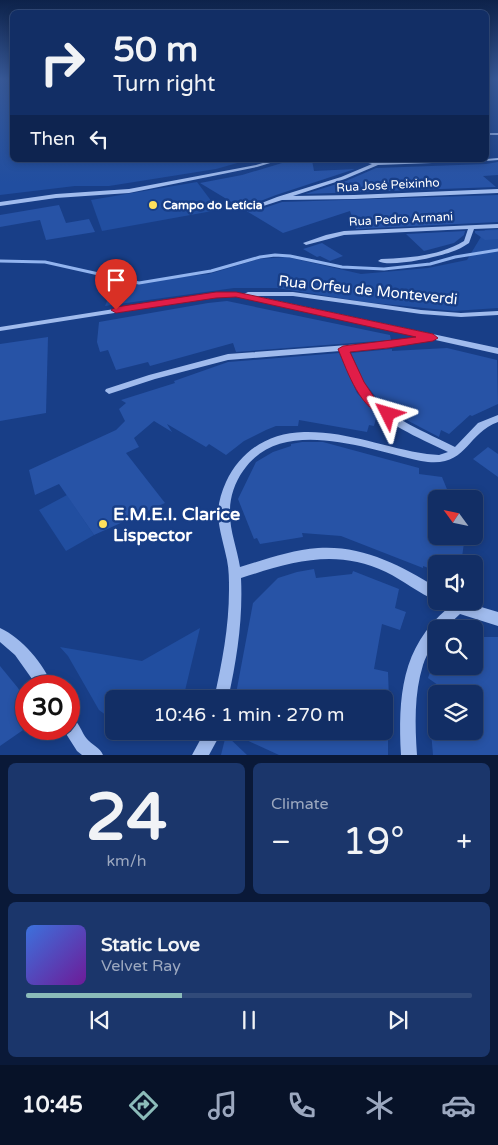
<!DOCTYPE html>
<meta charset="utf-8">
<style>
body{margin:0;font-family:"Varela Round",sans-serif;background:#1b366b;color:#f1f3f6;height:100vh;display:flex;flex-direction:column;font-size:19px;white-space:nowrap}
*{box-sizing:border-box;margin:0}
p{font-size:16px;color:#9ca8bf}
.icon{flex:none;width:28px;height:28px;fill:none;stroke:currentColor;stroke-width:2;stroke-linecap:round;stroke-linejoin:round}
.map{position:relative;height:755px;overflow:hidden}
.drawer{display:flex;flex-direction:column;gap:8px;padding:8px;background:#0a1938;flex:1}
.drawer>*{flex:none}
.guide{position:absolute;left:10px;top:10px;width:479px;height:152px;border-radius:8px;box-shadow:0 2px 8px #0003,0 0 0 1px #314a79;background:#122e65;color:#f1f3f6;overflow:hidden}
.needle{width:32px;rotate:303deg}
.controls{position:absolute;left:428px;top:490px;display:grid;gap:10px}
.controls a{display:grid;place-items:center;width:55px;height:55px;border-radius:8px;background:#122e65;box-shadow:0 2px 8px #0003,0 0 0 1px #314a79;font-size:25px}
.speed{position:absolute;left:15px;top:675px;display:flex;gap:10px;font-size:25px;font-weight:700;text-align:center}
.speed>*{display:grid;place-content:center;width:65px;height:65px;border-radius:50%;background:#122e65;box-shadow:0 2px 8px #0003,0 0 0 1px #314a79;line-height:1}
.speed .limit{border:8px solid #d22;background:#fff;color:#111}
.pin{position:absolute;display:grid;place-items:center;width:42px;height:42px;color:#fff;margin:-51px -21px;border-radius:50% 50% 50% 0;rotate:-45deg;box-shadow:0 0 5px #0007}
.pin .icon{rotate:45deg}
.me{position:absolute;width:55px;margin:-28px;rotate:310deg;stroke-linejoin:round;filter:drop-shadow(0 0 4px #0008)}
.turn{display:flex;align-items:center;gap:18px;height:105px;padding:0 20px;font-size:22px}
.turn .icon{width:65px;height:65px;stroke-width:2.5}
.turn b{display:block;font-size:35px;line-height:42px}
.then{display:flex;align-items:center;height:48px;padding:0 20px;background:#0003;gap:10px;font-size:19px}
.big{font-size:38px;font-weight:600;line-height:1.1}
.drawer .card{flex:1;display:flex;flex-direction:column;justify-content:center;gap:8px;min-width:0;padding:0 18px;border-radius:8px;background:#1b366b}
.drawer .dial{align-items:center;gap:0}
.dial b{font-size:65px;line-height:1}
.song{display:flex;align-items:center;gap:15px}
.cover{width:60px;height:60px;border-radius:8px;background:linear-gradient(135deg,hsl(220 70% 55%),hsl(280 70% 35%))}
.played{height:5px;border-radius:2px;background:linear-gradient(90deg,#8bbbb9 35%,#314a79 35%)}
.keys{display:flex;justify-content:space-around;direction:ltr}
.heat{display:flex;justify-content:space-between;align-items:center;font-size:28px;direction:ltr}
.drawer .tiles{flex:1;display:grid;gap:8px;grid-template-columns:1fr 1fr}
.card:last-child{grid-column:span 2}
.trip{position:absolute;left:105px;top:690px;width:288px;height:50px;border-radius:8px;background:#122e65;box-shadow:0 2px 8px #0003,0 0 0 1px #314a79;font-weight:600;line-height:50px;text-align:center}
.dock{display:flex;height:80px;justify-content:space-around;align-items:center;background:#071228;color:#9ca8bf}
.dock .icon{width:35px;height:35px}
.dock .selected{color:#8bbbb9}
.dock b{font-size:22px;color:#f1f3f6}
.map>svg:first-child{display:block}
.green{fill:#214ea0}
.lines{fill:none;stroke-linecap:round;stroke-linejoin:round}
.stream{stroke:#92b4ef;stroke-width:3}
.building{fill:#2753a6}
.minor{fill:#a0bbed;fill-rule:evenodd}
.route{fill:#e11d48;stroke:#92132f}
.poi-dot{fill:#ffe05c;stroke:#183e87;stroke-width:2}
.labels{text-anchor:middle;stroke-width:5;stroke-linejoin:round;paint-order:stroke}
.far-street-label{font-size:12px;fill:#fff;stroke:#183e87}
.far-poi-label{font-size:12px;font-weight:bold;fill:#fff;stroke:#183e87;text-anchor:start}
.street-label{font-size:15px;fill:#fff;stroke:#183e87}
.near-poi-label{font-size:18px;font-weight:bold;fill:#fff;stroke:#183e87;text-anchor:start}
</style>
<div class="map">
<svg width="498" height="755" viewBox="0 0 498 755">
<rect width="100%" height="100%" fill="#183e87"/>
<g class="green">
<path d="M0 78H12V160H248L216 169 109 186H75L0 195Z"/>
<path d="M197 182 218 210 102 231 91 200Z"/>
<path d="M498 229V308L454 311 364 302 277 288H234L105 306 114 284 209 274 259 259 287 257 361 274 428 268 467 260 485 230Z"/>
<path d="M67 495 94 535 66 551 39 510Z"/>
<path d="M200 628 183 699H114V721L99 710 68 656 60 647 142 661Z"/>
</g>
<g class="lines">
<path class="stream" d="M0 261 45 262 139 283 211 271 260 257 275 255 290 256 342 267 384 269 430 264 455 257 498 250"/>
</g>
<g class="building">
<path d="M292 160H312L314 171 355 169 276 195 253 204V208L258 210 282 202 498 195V222L356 229 350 211 283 233 200 183 242 175Z"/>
<path d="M498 162V175L483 176 496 187 305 194 346 181 376 168 486 164Z"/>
<path d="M59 205 66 223 89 219 95 232 46 240 40 220 0 227V215Z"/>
<path d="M498 230V239L485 240 475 233V231Z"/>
<path d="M465 231 464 235 454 243 424 251 406 234Z"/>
<path d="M322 243 343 256 330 261 320 256 317 257 303 249Z"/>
<path d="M227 301 390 335 391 340 236 352 233 343 150 366 148 362 116 370 108 350 100 352 97 342 99 322 208 303Z"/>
<path d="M48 337 46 413 0 421V344Z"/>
<path d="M447 348 497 360 498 404 472 416 470 415 449 434 441 430 439 437 399 416 379 401 364 382 351 353 392 349V351Z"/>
<path d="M339 353 357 393 377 414 374 426 369 425 367 432 299 420 298 426H276L266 430 244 441 226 455 209 444 206 447 167 424 172 432 154 421 134 438 139 447 126 453 165 503 94 535 59 484 35 495 29 470 116 430 125 421 119 409 126 403 121 400 175 383 174 381 228 362Z"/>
<path d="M302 442H323L419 468V474L442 477 451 499H436V536H465L461 564H436V571L423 566V568L341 536 302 533 303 537 260 544 257 538 254 539 238 499 256 462 273 452 291 446V444Z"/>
<path d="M488 447 498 454V477L473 459Z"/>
<path d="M314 569 316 578 352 574 353 571 399 589 395 608 406 612 400 630 382 624 374 669 388 672 389 699H301L266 692 265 699H235L253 603 278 578 297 572Z"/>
<path d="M474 637H498V755H433L431 731H474V694H444L445 690 428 678 432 666H474Z"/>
<path d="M0 666 18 688 26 703V728L0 746Z"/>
<path d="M227 731H388V755H279Z"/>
<path d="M226 735 247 755H221Z"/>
</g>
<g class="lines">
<g class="minor">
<rect x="486" y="133" width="12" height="2"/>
<path d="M498 158V160L486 161 378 165 345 179 293 196 354 195 498 189V193L354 199 282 200 257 208 254 206 277 197 341 177 372 164 357 160 375 162V160H379V163H393L486 160V159Z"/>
<path d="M273 160H280L257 167 129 193 56 198 0 206V202L56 194 129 189 256 165Z"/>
<path d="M498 224V228L474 229 469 243C463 247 458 250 451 252 438 257 389 268 378 261L381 259C409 258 439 256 464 241L468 229 344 235 306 245 303 243 326 235 344 231Z"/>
<path d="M235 292 244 294 248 292H293L421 310 461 313 498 311V315L461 317 421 314 293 296H255L498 348V354L431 339 388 348 348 351C354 365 359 381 369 393 390 419 426 432 455 447L478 423 498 415V422C464 435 468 469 421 461 369 450 281 414 243 471 235 482 230 497 230 510 229 529 237 548 240 567 266 559 292 550 318 548 362 545 400 565 436 587V600C419 594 403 580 386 572 335 548 292 562 241 578 243 619 237 659 228 699H214C222 663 229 627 229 590 229 580 229 570 227 560 224 545 219 530 218 515 218 504 221 493 226 482 241 450 269 433 304 432 347 431 386 448 427 454L439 455 448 452C418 437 383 424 362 397 352 383 347 367 340 351L228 360 155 379 109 394 105 391 106 389 149 375 228 354 388 342 421 337 235 296 216 297 0 331V327L216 293Z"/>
<path d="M443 601H461L498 612V626L460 614 444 629H436C436 642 427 652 423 665 414 694 415 725 417 755H401C398 698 401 647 448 608L444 605Z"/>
<path d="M0 628C21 637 45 665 52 686H37L15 655 0 642Z"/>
<path d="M69 717C80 720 81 734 89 741 94 746 100 748 103 755H82L77 751 63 729H69Z"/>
<path d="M205 731H222L209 755H192Z"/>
</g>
</g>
<linearGradient id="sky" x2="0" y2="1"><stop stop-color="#0d224a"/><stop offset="0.43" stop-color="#375896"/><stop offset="1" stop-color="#375896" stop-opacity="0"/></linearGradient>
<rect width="498" height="183" fill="url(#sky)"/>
<path class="route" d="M216 292H236L433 334 438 338 433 341 388 348 350 352 364 382 374 397 394 414 388 418C360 410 348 373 338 349L343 346 416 337 236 297 216 298 116 313 111 310 116 307Z"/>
<g class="poi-dot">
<circle cx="153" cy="205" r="5"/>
<circle cx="103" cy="524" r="5"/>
</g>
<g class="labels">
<g class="far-street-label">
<text transform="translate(388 185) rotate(-3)" y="4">Rua José Peixinho</text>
<text transform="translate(401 219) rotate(-3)" y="4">Rua Pedro Armani</text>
</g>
<g class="far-poi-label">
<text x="163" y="209">Campo do Letícia</text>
</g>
<g class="street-label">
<text transform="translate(368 290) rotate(6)" y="5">Rua Orfeu de Monteverdi</text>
</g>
<g class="near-poi-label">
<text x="113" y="520">E.M.E.I. Clarice<tspan x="113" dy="21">Lispector</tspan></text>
</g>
</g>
</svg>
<div class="controls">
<a><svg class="needle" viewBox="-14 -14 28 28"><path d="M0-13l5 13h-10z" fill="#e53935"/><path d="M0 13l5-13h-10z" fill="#9ca8bf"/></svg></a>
<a><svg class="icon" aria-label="sound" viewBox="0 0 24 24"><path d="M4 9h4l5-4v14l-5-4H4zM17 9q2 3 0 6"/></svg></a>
<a><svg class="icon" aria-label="search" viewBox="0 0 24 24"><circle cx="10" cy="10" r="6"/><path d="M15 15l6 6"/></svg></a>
<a><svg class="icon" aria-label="layers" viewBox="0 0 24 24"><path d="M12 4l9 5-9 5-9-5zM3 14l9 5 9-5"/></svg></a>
</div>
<div class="speed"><div class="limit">30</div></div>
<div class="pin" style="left:116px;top:310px;background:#d93025"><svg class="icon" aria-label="arrive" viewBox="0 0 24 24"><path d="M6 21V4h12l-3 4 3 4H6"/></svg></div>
<svg class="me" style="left:388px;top:414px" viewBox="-20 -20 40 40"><path d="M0-17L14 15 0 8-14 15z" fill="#e11d48" stroke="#fff" stroke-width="4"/></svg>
<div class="trip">10:46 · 1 min · 270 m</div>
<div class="guide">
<div class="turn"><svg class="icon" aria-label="right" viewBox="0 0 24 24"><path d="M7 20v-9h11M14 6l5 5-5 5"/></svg><div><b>50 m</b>Turn right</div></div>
<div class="then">Then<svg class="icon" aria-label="left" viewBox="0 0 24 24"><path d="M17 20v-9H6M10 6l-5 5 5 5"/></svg></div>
</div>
</div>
<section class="drawer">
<div class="tiles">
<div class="card dial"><b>24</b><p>km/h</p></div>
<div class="card"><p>Climate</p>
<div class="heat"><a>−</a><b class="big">19°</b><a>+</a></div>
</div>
<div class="card">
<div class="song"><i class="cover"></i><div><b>Static Love</b><p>Velvet Ray</p></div></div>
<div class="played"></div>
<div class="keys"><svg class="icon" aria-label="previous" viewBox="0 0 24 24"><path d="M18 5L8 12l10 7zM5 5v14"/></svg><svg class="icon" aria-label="pause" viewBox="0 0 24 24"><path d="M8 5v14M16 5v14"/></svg><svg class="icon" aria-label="next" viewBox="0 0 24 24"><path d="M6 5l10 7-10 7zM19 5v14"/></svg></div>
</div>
</div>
</section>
<nav class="dock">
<b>10:45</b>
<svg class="icon selected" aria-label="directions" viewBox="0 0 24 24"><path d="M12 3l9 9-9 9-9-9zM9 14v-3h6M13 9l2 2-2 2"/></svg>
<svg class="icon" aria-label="music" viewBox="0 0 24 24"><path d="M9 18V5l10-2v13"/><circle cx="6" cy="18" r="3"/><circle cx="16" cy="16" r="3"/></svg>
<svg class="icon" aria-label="phone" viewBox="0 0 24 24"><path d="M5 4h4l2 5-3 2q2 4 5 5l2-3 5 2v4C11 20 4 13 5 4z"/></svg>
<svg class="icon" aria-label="climate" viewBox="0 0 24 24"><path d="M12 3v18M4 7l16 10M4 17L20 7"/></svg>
<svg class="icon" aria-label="car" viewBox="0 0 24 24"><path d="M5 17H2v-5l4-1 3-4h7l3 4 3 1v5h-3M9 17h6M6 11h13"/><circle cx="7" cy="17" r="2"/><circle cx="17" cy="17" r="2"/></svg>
</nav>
